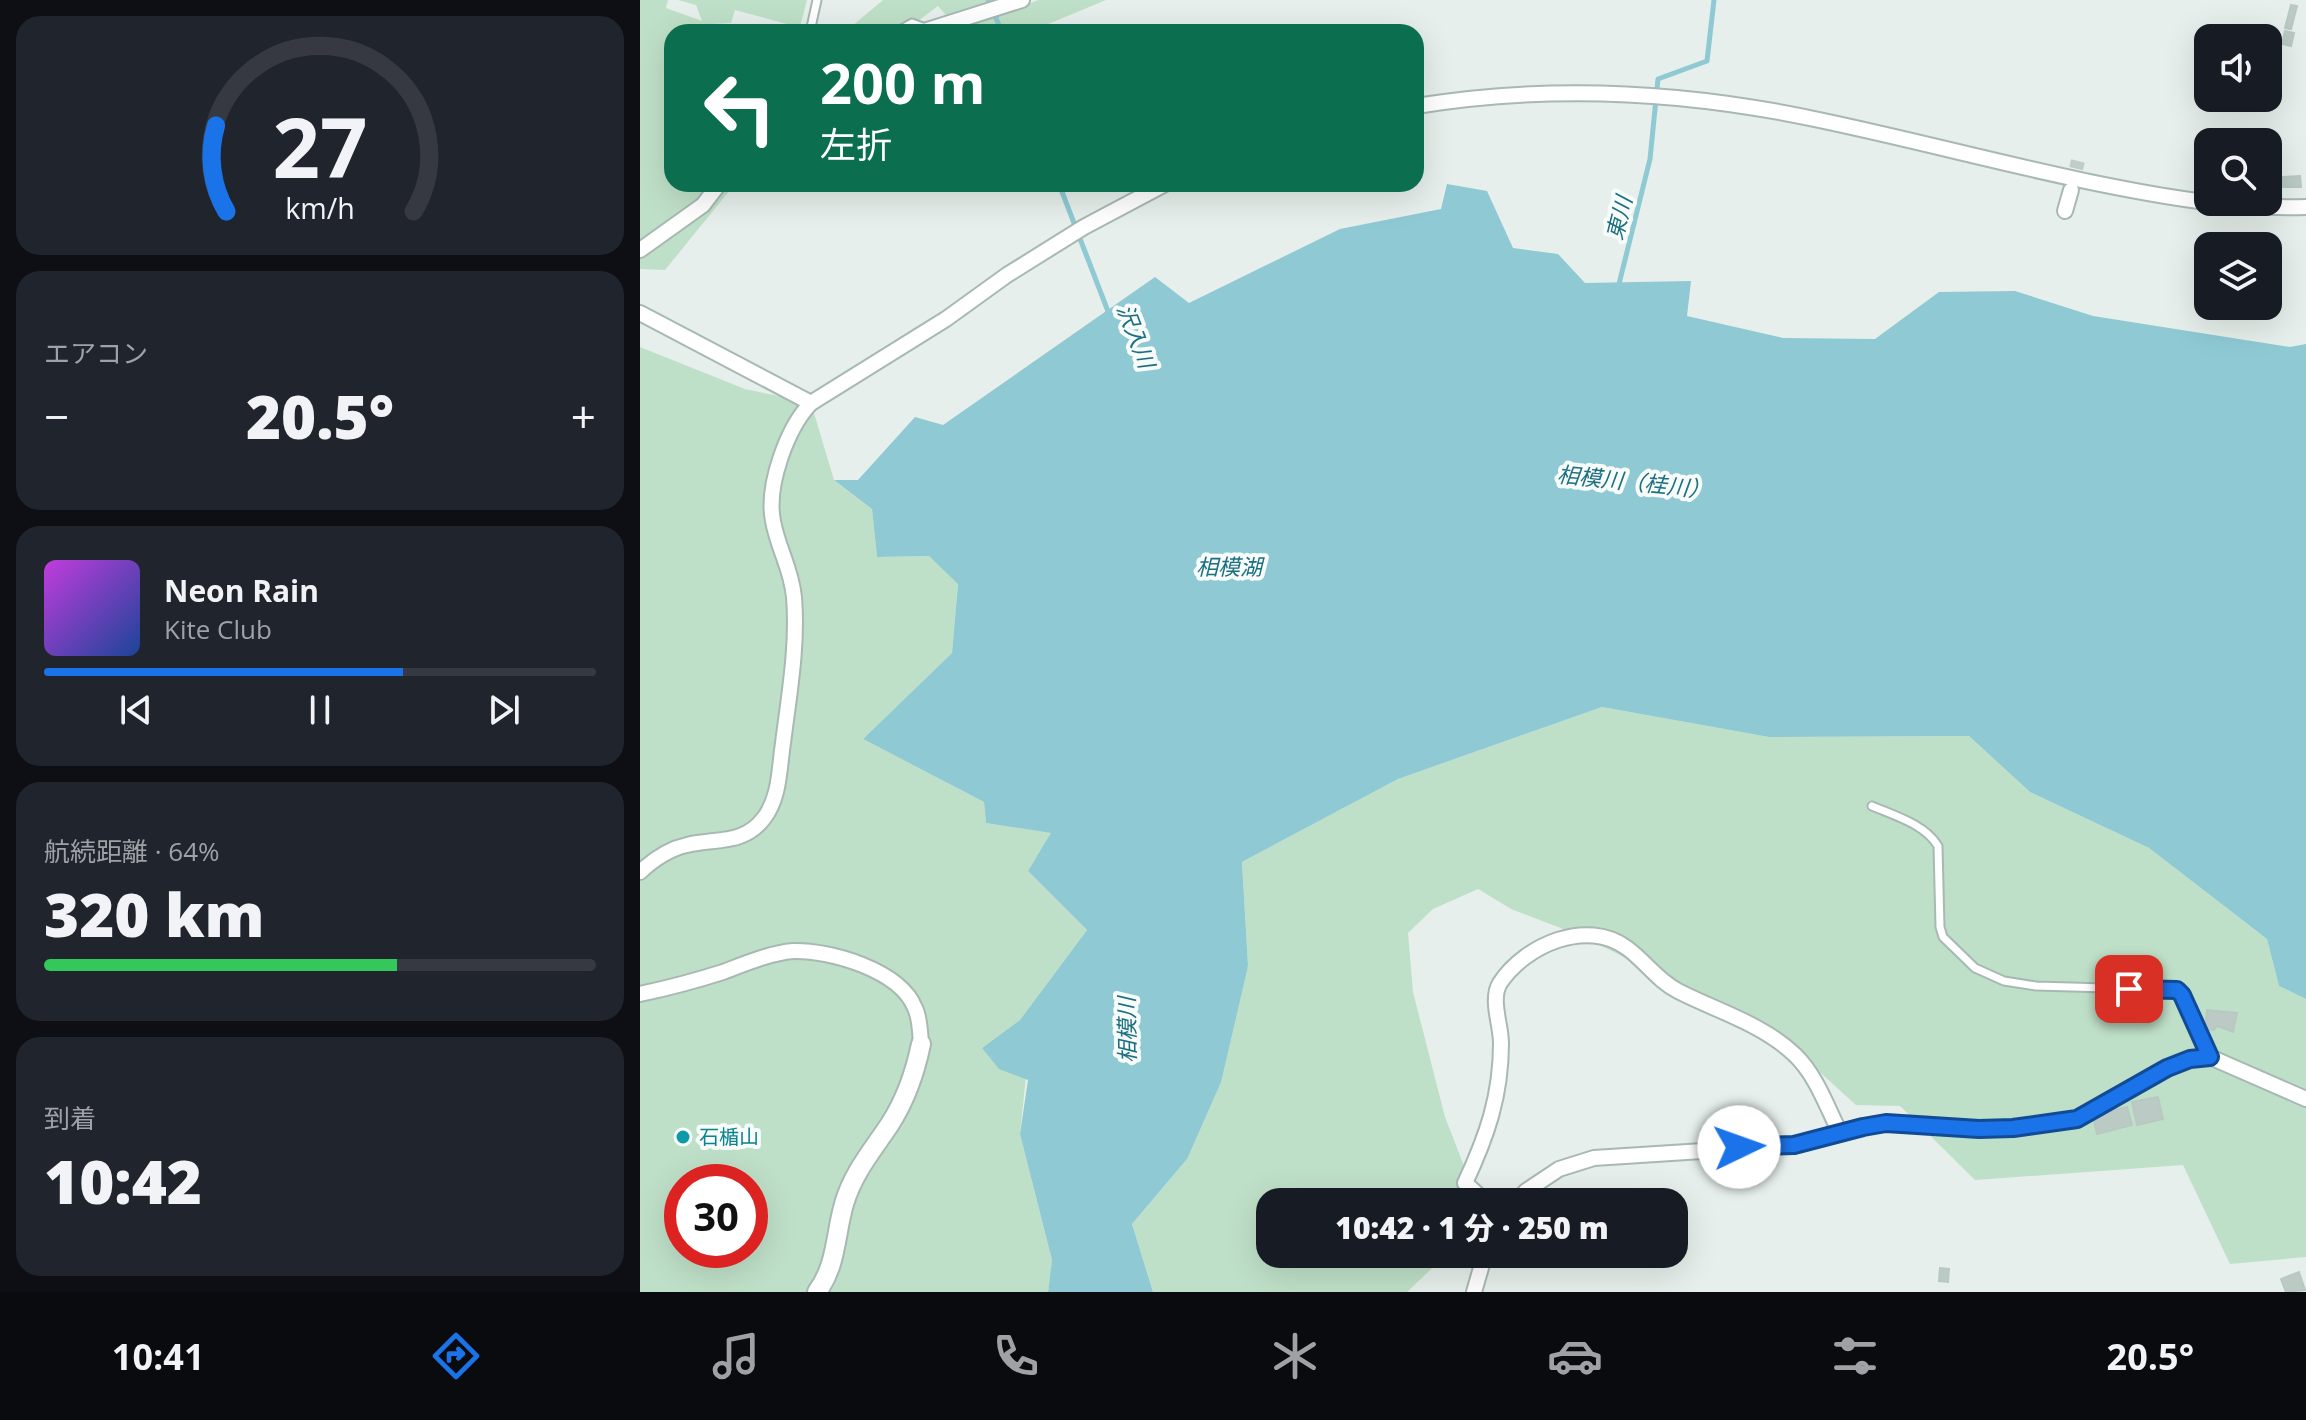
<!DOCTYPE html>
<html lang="ja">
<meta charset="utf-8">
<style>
body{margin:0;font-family:"Open Sans","Noto Sans JP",sans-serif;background:#20242c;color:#f1f3f6;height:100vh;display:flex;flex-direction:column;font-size:30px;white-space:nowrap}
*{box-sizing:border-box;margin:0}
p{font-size:26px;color:#9ea1a6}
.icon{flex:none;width:44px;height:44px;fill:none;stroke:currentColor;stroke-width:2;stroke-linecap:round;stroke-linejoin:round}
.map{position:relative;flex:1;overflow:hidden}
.sheet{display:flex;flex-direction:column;gap:16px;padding:16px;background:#0d0f14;width:640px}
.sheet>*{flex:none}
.top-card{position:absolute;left:24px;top:24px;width:760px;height:168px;border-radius:24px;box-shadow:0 8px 32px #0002;background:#0b6e4f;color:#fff;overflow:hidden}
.tools{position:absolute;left:1554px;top:24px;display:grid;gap:16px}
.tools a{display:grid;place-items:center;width:88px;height:88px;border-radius:16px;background:#171b24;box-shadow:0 8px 32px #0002;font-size:40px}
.speed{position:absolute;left:24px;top:1164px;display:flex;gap:16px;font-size:40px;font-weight:700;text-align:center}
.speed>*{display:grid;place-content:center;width:104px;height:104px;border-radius:50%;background:#171b24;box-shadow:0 8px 32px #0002;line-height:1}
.speed .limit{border:12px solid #d22;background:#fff;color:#111}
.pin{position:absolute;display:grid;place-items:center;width:68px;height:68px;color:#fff;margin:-34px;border-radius:16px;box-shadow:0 4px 12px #0006}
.me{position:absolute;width:88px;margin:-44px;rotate:87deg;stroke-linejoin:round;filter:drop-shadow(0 0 6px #0008)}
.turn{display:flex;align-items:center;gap:28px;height:168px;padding:0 24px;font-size:36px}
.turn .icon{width:104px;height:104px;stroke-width:2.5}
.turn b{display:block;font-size:56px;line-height:68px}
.big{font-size:60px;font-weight:800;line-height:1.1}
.sheet .tile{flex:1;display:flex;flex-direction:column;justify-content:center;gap:12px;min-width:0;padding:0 28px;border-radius:24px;background:#20242c}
.sheet .dial{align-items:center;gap:0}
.dial svg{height:208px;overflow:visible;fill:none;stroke:#363941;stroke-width:7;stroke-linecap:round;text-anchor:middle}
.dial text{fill:#f1f3f6;stroke:none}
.song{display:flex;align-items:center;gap:24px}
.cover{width:96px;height:96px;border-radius:12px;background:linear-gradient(135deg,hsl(290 70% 55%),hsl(220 70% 35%))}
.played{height:8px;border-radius:4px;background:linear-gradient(90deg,#1a73e8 65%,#363941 65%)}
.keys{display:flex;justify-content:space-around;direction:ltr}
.heat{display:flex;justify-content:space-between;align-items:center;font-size:44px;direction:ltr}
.charge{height:12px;border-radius:6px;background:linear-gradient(90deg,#34c759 64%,#363941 0)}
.trip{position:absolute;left:616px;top:1188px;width:432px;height:80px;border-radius:24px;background:#171b24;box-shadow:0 8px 32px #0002;font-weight:800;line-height:80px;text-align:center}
.tab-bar{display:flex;height:128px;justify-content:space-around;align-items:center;background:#090b0e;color:#9ea1a6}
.tab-bar .icon{width:56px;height:56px}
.tab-bar .current{color:#1a73e8}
.tab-bar b{font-size:36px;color:#f1f3f6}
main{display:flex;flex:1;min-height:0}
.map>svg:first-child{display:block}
.green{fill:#bfe0c8;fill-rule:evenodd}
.water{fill:#8ec9d4}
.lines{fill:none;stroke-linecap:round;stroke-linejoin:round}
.stream{stroke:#8ec9d4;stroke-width:5}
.building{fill:#bbcac4;stroke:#b8c9c2;stroke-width:2}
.minor-tunnel{stroke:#bfccc8;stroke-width:14;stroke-dasharray:14 7;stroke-linecap:butt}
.service-casing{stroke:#a8b8b2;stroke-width:11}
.minor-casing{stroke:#a8b8b2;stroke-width:18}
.tertiary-casing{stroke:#a8b8b2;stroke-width:22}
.service{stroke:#fff;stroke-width:7}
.minor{stroke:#fff;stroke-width:14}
.tertiary{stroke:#fff;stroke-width:18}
.route-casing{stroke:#114b97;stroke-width:20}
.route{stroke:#1a73e8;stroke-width:14}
.culture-dot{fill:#0f9aa8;stroke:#f7fbf9;stroke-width:3}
.labels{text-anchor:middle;stroke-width:8;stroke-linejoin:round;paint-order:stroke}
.culture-label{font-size:20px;fill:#0d838f;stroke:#f7fbf9;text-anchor:start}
.water-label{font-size:22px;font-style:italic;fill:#1c6f80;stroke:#f7fbf9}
</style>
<main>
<section class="sheet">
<div class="tile dial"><svg viewBox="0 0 100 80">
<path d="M14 69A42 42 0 1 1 86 69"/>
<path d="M14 69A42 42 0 0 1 10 36" stroke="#1a73e8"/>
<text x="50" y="56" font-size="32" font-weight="700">27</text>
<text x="50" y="72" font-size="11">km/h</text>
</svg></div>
<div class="tile"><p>エアコン</p>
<div class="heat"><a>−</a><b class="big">20.5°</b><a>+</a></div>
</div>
<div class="tile">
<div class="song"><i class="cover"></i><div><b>Neon Rain</b><p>Kite Club</p></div></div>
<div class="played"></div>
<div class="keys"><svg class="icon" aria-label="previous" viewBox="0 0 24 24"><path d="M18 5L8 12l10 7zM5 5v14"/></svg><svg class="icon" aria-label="pause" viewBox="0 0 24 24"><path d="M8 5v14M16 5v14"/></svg><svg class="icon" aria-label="next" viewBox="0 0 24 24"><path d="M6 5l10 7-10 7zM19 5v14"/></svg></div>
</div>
<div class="tile"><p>航続距離 · 64%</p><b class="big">320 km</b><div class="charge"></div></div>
<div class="tile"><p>到着</p><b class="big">10:42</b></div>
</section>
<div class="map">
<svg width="1666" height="1292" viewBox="0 0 1666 1292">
<rect width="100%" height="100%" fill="#e6efeb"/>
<g class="green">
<path d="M0 0H28L26 8 62 21 56 5 38 0H167L160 27 184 32H118L147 24 95 10 91 23 71 24 91 32H32V184H95L25 270 0 269Z"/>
<path d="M243 0H360L366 13 398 0H466L389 32H320L298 6 263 32H205Z"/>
<path d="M0 347 105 389 171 403 194 480 232 509 237 557 289 556 318 583 312 653 223 739 344 802 346 823 412 833 388 871 447 930 380 1020 342 1048 387 1066 380 1134 412 1260 408 1292H0ZM42 1182H110V1250H42Z"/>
<path d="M962 707 1129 737 1329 736 1390 792 1509 848 1627 939 1639 986 1666 999V1257L1590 1264 1543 1165 1335 1180 1260 1106 1216 1105 1140 1036 944 937 871 909 838 889 793 909 768 933 773 992 805 1117 838 1202H630V1254H807L767 1292H513L492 1224 547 1159 608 966 602 862 758 779Z"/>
</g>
<path class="water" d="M807 184 847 191 873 248 918 254 945 283 1051 281 1047 316 1143 338 1235 339 1299 292 1375 291 1453 316 1650 347 1666 344V999L1639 986 1627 939 1509 848 1390 792 1329 736 1129 737 962 707 758 779 602 862 608 966 581 1082 547 1159 492 1224 513 1292H408L412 1260 380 1134 388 1080 359 1069 342 1048 380 1020 447 930 388 871 411 833 346 823 344 802 223 739 312 653 318 584 289 556 237 557 232 509 194 480H218L275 417 303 425 515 277 549 303 700 229 801 209Z"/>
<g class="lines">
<g class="stream">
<path d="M348 0 362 32"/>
<path d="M419 184 469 314"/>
<path d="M978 288 1010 159 1018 79 1067 61 1074 0"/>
</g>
</g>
<g class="building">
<path d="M1651 5 1657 6 1651 29 1645 28Z"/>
<path d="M1645 31 1654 33 1651 46 1642 44Z"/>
<path d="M1660 176 1661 187H1643V177Z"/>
<path d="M1640 177V187H1628V178Z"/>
<path d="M1567 1010 1597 1013 1593 1032 1577 1026 1574 1030 1565 1029Z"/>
<path d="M1518 1097 1523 1119 1497 1125 1492 1102Z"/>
<path d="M1487 1107 1492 1125 1457 1134 1453 1115Z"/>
<rect x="775" y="1254" width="20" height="8"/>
<path d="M1300 1268 1309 1269 1308 1282 1299 1281Z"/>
<path d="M1659 1272 1665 1290 1646 1292 1641 1279Z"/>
</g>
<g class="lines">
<path class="minor-tunnel" d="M1431 189 1438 161"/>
<g class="service-casing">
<g id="service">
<path d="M170 32 177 0"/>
<path d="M256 32 272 23 285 28"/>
<path d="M1232 806C1253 815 1285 824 1298 846L1300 927 1303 937 1335 968 1364 981 1396 986 1537 990 1542 995 1570 1057"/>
</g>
</g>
<g class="minor-casing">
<g id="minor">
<path d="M281 32 382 0"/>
<path d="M776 106C911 84 1045 91 1179 120 1270 139 1359 163 1450 182 1523 197 1591 209 1666 207"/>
<path d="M1425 211 1431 190"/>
<path d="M0 250 63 205 79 184"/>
<path d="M0 313 171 403"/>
<path d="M0 872C13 860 28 849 47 845 76 838 104 845 124 818 140 797 139 769 143 743 149 695 158 646 154 597 151 567 138 549 133 521 126 486 147 428 171 403L306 319 367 275 444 227 525 184"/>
<path d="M0 994C28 988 55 981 83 972 104 964 130 953 153 951 190 950 260 970 275 1008 280 1018 280 1032 281 1044"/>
<path d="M846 1202 825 1183C847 1136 861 1096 861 1043 861 1025 850 999 860 983 885 945 947 918 987 948 1006 962 1017 980 1038 991 1077 1011 1123 1024 1155 1055 1176 1075 1187 1107 1200 1133"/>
<path d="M876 1202 886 1191 919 1169 954 1158 1154 1145 1223 1127 1246 1123 1339 1129 1373 1128 1437 1119 1527 1068 1550 1059 1570 1057 1666 1099"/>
<path d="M834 1292 845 1254"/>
</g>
</g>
<g class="tertiary-casing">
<path id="tertiary" d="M177 1292C197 1265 195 1235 204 1204 213 1173 232 1151 250 1124 266 1099 275 1073 281 1044"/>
</g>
<use href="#service" class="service"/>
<use href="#minor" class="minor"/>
<use href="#tertiary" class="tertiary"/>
</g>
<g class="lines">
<g class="route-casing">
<path id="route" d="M1099 1147 1154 1145 1223 1127 1246 1123 1339 1129 1373 1128 1437 1119 1527 1068 1550 1059 1570 1057 1542 995 1537 990 1489 989"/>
</g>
<use href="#route" class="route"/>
</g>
<circle class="culture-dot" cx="43" cy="1137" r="8"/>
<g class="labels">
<g class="culture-label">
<text x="59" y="1144">石楯山</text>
</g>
<g class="water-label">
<text transform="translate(979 218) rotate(-76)" y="8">東川</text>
<text transform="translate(496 336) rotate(69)" y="8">沢入川</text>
<text transform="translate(994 482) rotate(6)" y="8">相模川（桂川）</text>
<text x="589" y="575">相模湖</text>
<text transform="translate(487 1030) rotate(-91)" y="8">相模川</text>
</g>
</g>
</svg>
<div class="tools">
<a><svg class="icon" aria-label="sound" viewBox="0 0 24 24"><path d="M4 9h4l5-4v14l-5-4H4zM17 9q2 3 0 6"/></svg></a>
<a><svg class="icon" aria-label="search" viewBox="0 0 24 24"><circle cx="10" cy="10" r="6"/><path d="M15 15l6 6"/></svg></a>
<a><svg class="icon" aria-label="layers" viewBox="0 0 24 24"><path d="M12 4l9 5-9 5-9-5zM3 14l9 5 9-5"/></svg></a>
</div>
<div class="speed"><div class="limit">30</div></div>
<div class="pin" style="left:1489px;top:989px;background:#d93025"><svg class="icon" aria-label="arrive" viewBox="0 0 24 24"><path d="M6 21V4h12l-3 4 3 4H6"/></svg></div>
<svg class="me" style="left:1099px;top:1147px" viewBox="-20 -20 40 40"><circle r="19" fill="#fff"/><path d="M0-13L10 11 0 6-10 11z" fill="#1a73e8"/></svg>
<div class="trip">10:42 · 1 分 · 250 m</div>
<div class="top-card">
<div class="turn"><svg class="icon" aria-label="left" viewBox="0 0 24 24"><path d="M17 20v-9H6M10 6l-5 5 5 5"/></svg><div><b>200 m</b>左折</div></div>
</div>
</div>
</main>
<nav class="tab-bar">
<b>10:41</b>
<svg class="icon current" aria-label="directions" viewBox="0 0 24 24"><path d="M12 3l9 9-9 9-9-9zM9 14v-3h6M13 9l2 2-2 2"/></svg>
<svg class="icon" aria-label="music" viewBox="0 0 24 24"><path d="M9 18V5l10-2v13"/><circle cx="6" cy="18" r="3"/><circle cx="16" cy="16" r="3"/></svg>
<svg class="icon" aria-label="phone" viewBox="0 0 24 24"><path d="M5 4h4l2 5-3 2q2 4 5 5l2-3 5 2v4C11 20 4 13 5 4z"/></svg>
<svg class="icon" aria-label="climate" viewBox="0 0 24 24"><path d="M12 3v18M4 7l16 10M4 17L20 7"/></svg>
<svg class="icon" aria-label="car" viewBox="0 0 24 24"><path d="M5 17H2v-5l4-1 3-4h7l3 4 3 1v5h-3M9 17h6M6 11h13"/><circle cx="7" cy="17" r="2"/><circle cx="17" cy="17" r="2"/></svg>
<svg class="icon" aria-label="filters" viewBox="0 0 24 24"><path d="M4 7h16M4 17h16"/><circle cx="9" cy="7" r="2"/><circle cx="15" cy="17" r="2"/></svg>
<b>20.5°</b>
</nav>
